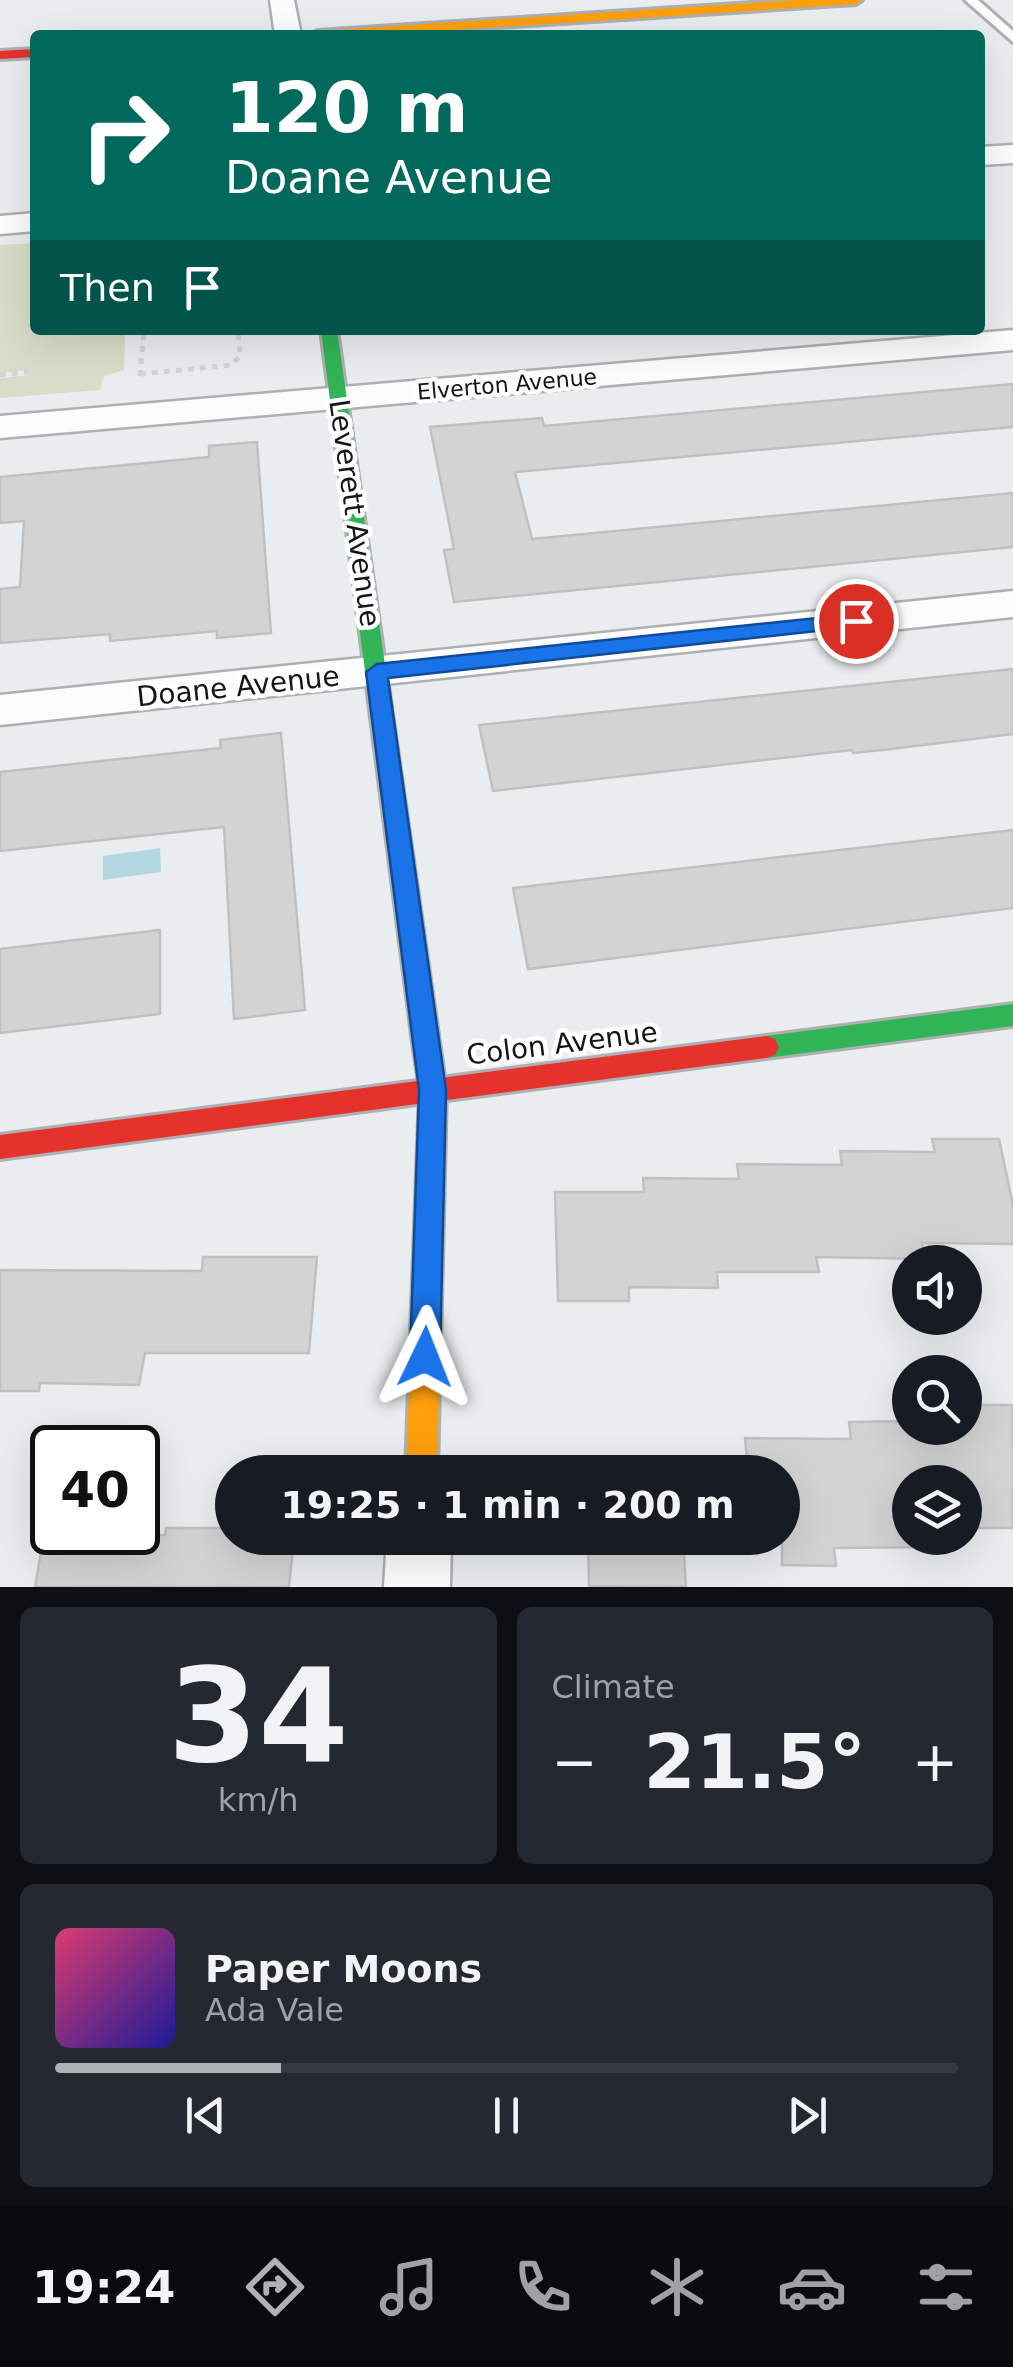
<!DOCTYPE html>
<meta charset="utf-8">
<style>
body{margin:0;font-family:"DejaVu Sans",sans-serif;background:#242831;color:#f1f3f6;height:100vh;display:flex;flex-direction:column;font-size:38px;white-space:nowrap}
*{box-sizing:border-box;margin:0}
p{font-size:32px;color:#9ea1a6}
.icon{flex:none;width:55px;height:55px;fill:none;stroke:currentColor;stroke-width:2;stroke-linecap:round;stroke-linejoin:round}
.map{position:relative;height:1587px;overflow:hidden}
.drawer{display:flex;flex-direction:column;gap:20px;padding:20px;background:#0d0f14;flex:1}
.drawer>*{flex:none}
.hud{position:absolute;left:30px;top:30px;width:955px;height:305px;border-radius:10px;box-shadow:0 10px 40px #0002;background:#00695c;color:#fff;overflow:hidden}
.controls{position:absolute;left:892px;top:1245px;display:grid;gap:20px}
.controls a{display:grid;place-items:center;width:90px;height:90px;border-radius:50%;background:#171b24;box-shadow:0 10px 40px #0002;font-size:50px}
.speed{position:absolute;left:30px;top:1425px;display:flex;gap:20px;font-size:50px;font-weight:700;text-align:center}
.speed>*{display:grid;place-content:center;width:130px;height:130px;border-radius:50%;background:#171b24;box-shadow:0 10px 40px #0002;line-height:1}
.speed .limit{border:5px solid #111;border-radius:15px;background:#fff;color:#111}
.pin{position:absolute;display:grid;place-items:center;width:85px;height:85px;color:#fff;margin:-42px;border:5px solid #fff;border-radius:50%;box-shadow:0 2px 10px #0007}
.me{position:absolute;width:110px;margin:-55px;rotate:2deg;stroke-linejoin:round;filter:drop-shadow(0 0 8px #0008)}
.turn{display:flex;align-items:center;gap:35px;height:210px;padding:0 30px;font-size:45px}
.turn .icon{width:130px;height:130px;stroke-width:2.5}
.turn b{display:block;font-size:70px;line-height:85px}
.then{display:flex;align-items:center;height:95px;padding:0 30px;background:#0003;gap:20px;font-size:38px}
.big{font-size:75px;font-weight:700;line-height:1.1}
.drawer .tile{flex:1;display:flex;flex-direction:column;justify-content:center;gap:15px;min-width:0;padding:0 35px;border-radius:15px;background:#242831}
.drawer .dial{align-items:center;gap:0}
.dial b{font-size:130px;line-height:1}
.song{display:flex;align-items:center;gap:30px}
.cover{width:120px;height:120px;border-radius:15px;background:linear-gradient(135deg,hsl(340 70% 55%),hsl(240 70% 35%))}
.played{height:10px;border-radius:5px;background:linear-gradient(90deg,#afb1b3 25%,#363941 25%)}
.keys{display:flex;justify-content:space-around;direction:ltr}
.heat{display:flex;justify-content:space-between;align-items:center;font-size:55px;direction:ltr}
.drawer .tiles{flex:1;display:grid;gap:20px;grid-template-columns:1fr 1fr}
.tile:last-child{grid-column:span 2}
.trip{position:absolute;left:215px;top:1455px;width:585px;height:100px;border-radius:50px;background:#171b24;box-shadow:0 10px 40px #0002;font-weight:700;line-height:100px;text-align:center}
.tab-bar{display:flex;height:160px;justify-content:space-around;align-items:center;background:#090b0e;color:#9ea1a6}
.tab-bar .icon{width:70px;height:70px}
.tab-bar .selected{color:#afb1b3}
.tab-bar b{font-size:45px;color:#f1f3f6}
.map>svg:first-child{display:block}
.green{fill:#d7ddc8}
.water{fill:#b3d7e1}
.building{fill:#d3d3d3;stroke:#c0c0c1;stroke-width:2.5}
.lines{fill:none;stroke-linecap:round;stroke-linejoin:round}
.lane-casing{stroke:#adafb1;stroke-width:6}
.street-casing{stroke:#adafb1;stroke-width:5}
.fast-casing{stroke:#adafb1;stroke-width:6}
.slow-casing{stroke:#adafb1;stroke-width:6}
.jam-casing{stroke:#adafb1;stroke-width:6}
.path{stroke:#d3d4d5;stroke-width:5;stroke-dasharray:6 6;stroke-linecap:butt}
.lane{fill:#fcfcfd;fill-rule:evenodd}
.street{fill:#fcfcfd;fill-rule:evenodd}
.fast{fill:#30b455;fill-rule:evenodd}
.slow{fill:#ff9f0a;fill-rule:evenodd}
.jam{fill:#e5322d;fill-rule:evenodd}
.route{fill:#1a73e8;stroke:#114b97;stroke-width:2.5}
.labels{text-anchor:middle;stroke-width:9;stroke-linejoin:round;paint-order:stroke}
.far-street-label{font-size:22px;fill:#131516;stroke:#fff}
.street-label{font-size:28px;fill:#131516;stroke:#fff}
</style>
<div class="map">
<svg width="1013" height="1587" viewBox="0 0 1013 1587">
<rect width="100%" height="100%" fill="#eaedef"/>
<path class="green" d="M35 243V330H125L124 370 104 376 100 390 0 398V378L29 375 27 370 0 373V245Z"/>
<path class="water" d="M160 848 161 872 103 880V856Z"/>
<g class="building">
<path d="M1013 384V427L515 472 532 539 1013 493V547L454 602 444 550 454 549 430 427 542 418 544 426Z"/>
<path d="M257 442 271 633 217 638V631L110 641V634L0 643V589L20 587 24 521 0 523V477L209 457V446Z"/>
<path d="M1013 669V734L883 750 853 753 852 750 493 791 479 725Z"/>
<path d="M281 733 305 1010 234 1019 224 827 0 851V772L221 748 220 740Z"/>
<path d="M1013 830V908L528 969 513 888Z"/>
<path d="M160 930V1014L0 1033V949Z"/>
<path d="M932 1139H999L1013 1205V1244L922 1243 925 1259 816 1257 819 1272H717L718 1288 629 1287V1301H558L555 1192H644L643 1178 739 1179 737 1164 842 1165 840 1151 935 1152Z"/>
<path d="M203 1257H317L309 1353H145L139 1385 40 1383 39 1391H0V1270L202 1271Z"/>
<path d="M965 1405H1013V1528H965V1482H910V1538H946L948 1547 834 1548 836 1566 782 1565V1472H748L745 1438 851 1439 849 1422 910 1421V1428H965Z"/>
<path d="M166 1528H230L229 1538H294L289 1587H35L44 1535H165Z"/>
<path d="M588 1538H683L686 1587 589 1586Z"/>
</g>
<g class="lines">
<g class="lane-casing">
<path id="lane" d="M965 0H978L1013 31V42Z"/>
</g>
<g class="street-casing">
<g id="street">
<path d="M270 0H294L301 35H275Z"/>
<path d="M1013 145V163L980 165V147Z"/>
<path d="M35 213V231L0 234V216Z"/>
<path d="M1013 330V350L0 438V416Z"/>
<path d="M1013 591V617L0 725V695Z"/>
<path d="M387 1538H451L450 1587H384Z"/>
</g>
</g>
<g class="fast-casing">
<g id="fast">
<path d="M321 330H337L438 1035 434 1043 425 1046 416 1043 412 1035Z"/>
<path d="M1013 1004V1026L766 1058 757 1055 753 1047 757 1039 766 1036Z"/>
</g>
</g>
<g class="slow-casing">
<g id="slow">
<path d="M798 0H862L856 4 376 35H311L317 31Z"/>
<path d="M425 1024 434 1027 438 1035 446 1090 437 1472H406L420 1090 412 1035 416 1027Z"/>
</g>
</g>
<g class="jam-casing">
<g id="jam">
<path d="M35 49V57L0 59V51Z"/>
<path d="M766 1036 775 1039 779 1047 775 1055 766 1058 0 1159V1135Z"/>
</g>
</g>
<g class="path">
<path d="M140 374 231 365 240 356 238 330"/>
<path d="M0 375 29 372"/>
<path d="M140 376 144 330"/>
</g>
<use href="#lane" class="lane"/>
<use href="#street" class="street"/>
<use href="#fast" class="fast"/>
<use href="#slow" class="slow"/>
<use href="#jam" class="jam"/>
</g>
<path class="route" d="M856 614 863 616V626L388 678 446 1090 440 1357 435 1368 425 1372 414 1368 410 1357 419 1090 366 672 377 664Z"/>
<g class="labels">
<g class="far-street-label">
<text transform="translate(507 384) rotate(-5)" y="8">Elverton Avenue</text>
</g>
<g class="street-label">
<text transform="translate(355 513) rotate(82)" y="10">Leverett Avenue</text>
<text transform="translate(238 686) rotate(-6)" y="10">Doane Avenue</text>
<text transform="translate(562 1043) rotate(-7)" y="10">Colon Avenue</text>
</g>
</g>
</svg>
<div class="controls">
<a><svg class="icon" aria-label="sound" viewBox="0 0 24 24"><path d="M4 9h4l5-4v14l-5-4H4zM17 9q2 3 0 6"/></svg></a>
<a><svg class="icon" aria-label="search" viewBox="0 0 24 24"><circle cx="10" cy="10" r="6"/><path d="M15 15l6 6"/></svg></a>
<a><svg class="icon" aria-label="layers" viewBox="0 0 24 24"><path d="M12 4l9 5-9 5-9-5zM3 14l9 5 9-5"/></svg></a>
</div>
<div class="speed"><div class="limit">40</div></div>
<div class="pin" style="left:856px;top:621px;background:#d93025"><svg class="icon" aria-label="arrive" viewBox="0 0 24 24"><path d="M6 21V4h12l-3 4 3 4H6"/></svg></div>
<svg class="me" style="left:425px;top:1357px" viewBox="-20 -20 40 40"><path d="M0-17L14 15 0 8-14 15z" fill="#1a73e8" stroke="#fff" stroke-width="4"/></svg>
<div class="trip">19:25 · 1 min · 200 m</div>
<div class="hud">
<div class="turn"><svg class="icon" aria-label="right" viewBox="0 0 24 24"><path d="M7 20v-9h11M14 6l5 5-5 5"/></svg><div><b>120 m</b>Doane Avenue</div></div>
<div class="then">Then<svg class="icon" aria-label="arrive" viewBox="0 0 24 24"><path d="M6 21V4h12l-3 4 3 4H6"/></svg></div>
</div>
</div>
<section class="drawer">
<div class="tiles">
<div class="tile dial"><b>34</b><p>km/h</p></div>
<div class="tile"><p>Climate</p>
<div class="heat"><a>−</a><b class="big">21.5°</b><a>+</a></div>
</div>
<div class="tile">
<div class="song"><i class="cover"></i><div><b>Paper Moons</b><p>Ada Vale</p></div></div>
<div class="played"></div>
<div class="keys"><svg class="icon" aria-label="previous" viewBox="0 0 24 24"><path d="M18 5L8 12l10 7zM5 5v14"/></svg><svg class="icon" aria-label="pause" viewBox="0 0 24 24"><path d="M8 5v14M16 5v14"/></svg><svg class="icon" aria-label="next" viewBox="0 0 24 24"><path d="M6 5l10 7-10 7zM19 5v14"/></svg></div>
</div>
</div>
</section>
<nav class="tab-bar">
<b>19:24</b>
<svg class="icon selected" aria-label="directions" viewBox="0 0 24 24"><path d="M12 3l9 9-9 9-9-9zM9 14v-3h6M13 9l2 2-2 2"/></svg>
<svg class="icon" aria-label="music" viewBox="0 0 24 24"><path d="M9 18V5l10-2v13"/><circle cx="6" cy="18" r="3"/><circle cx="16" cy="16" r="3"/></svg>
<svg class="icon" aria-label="phone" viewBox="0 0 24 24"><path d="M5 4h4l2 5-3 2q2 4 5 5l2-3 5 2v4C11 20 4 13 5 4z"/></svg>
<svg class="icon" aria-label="climate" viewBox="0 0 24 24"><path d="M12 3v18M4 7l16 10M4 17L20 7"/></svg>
<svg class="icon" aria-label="car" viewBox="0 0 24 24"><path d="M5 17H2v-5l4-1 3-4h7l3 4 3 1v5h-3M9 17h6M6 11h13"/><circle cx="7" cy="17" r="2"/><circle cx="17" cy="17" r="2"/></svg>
<svg class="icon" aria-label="filters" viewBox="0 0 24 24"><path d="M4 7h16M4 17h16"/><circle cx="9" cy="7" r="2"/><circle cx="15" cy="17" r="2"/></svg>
</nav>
